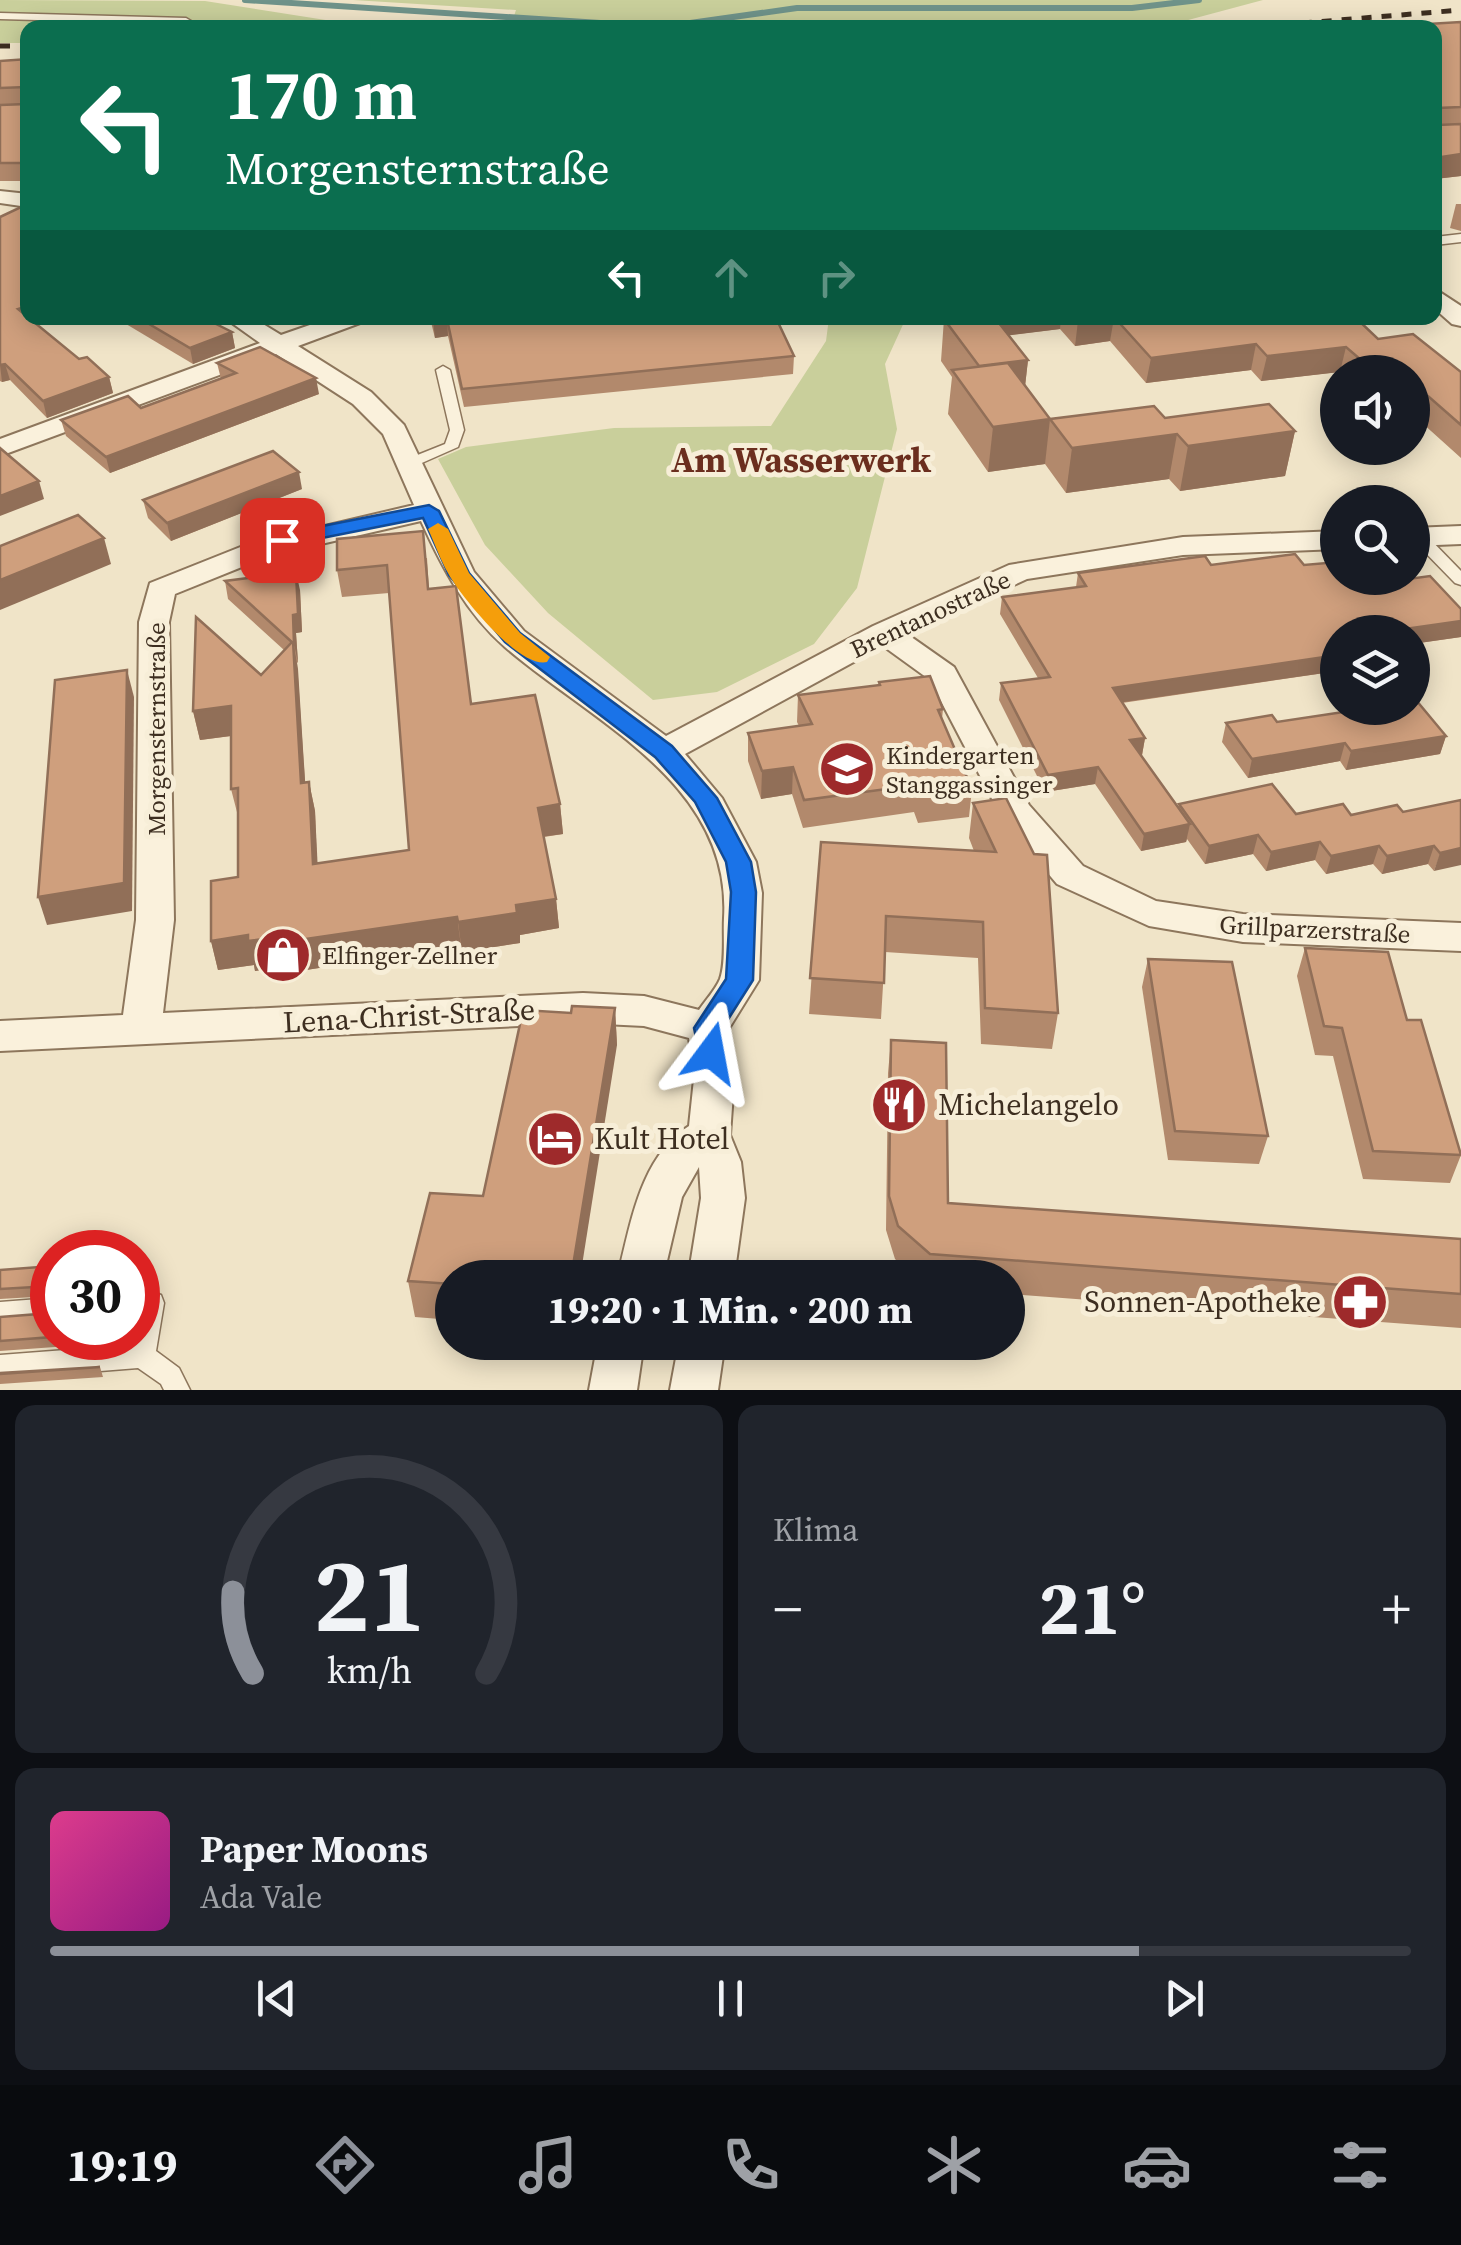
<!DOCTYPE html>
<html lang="de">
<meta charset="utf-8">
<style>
body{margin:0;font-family:"Source Serif 4",serif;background:#20242c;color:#f1f3f6;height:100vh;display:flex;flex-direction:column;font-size:38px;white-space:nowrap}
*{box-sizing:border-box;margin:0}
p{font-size:32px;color:#9ea1a6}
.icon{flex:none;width:55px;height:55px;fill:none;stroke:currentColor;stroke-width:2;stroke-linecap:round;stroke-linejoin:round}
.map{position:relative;height:1390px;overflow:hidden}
.details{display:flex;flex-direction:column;gap:15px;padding:15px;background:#0d0f14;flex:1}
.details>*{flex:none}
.top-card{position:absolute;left:20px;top:20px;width:1422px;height:305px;border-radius:20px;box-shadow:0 5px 25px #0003;background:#0b6e4f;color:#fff;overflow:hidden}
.tools{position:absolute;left:1320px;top:355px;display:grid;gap:20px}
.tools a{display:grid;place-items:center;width:110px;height:110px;border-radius:50%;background:#171b24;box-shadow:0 5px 25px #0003;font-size:50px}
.speed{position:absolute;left:30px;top:1230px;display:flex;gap:20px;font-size:50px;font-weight:700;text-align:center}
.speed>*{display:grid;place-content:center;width:130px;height:130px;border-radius:50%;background:#171b24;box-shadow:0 5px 25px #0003;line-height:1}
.speed .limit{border:15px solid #d22;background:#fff;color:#111}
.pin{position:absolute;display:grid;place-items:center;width:85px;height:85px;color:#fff;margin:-42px;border-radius:20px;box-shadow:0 5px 15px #0006}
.me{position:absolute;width:110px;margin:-55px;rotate:13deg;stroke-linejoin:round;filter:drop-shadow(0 0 8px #0008)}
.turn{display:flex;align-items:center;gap:35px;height:210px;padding:0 40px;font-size:45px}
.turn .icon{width:130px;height:130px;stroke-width:2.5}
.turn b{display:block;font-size:70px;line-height:85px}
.lanes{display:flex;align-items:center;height:95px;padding:0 40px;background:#0003;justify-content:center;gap:50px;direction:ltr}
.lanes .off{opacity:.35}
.big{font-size:75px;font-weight:800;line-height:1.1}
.details .card{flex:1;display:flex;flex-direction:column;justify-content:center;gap:15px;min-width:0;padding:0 35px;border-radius:20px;background:#20242c}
.details .dial{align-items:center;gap:0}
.dial svg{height:260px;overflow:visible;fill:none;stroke:#363941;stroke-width:7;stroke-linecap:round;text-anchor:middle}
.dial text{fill:#f1f3f6;stroke:none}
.song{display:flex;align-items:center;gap:30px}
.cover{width:120px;height:120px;border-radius:15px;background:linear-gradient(135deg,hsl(330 70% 55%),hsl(310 70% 35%))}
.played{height:10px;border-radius:5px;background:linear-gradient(90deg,#8c9099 80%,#363941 80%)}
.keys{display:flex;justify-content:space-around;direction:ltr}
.heat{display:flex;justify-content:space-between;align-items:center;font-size:55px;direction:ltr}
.details .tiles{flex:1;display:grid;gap:15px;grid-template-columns:1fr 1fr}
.card:last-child{grid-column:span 2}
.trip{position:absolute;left:435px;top:1260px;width:590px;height:100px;border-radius:50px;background:#171b24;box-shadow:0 5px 25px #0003;font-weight:800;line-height:100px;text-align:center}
.menu{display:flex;height:160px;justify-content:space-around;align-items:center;background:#090b0e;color:#9ea1a6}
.menu .icon{width:70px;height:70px}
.menu .on{color:#8c9099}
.menu b{font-size:45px;color:#f1f3f6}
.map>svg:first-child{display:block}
.green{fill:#c9cf9b}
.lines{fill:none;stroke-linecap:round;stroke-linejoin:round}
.stream{stroke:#6f938a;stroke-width:6}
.service-casing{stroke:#8d765c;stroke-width:3}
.minor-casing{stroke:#8d765c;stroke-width:4}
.service{fill:#faf1dc;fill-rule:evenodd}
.minor{fill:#faf1dc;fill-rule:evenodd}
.rail{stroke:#3d2e20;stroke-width:5;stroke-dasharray:10 10;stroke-linecap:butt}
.wall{fill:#b2896c}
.shaded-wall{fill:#916f58}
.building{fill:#cf9f7d;stroke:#916f58;stroke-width:2.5}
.route{fill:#1a73e8;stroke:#114b97;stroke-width:2.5}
.slow{fill:#f59e0b}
.labels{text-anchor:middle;stroke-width:10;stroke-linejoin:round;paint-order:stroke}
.street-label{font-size:25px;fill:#3d2e20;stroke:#f7eed8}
.poi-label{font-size:25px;fill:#3d2e20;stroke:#f7eed8;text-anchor:start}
.near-street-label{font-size:30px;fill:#3d2e20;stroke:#f7eed8}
.near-poi-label{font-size:30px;fill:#3d2e20;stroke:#f7eed8;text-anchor:start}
.district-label{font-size:35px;font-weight:bold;fill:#6b2e1e;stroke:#f7eed8}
</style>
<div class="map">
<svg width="1461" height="1390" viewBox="0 0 1461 1390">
<rect width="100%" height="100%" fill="#f0e4c8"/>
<g class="green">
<path d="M0 0 205 1 351 24 350 28H28L27 43H0Z"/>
<path d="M353 0H1263L1177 23 1120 27 566 28 511 25 516 10Z"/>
<path d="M829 318H906L885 364 897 429 857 588 814 644 717 692 653 700 548 613 485 545 438 459 466 447 614 428 771 426 826 341Z"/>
</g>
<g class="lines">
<path class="stream" d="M245 0 662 27 797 8H1132L1199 0"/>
<g class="service-casing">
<g id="service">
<path d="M0 13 186 18 191 21 186 24 0 19Z"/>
<path d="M1461 234V242L1435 245V237Z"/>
<path d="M443 366 450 370 464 430 458 447 415 466H405V460L445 444 450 430 436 370Z"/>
<path d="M1419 532 1425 534 1461 571V585L1455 583 1413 540V534Z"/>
<path d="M152 1292 161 1295 164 1303 156 1351 179 1368 190 1390H164L161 1384 138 1368 0 1379V1355L131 1345 133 1338H138V1293Z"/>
<path d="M52 1298V1320L0 1324V1302Z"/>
</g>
</g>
<g class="minor-casing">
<g id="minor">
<path d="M0 191 28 194V207L0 203Z"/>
<path d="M1435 289 1461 306V326L1452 324 1435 309Z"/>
<path d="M225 318H253L281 335 330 318H363L360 323 298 346 371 392 404 425 474 572 524 631 666 736 873 626 1009 565 1183 537 1338 531V549L1183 555 1027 579 907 634 954 667 1029 805 1083 866 1156 901 1243 914 1461 923V951L1243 942 1149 926 1057 884 1003 820 930 680 883 646 685 754 722 798 756 862 762 893 759 980 728 1030 734 1079 730 1135 741 1162 745 1198 734 1278H688L701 1198 699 1167 682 1197 663 1278H617C631 1225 639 1158 689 1126L694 1079 689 1038 644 1026 583 1023 0 1051V1021L123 1015 136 920 139 622 150 583 248 544 414 505 383 434 353 404 276 354 0 456V439L260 343ZM421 521C442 567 466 613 505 647 592 722 732 783 724 918 723 936 726 962 720 979 716 989 705 1001 699 1010L644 996 583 993 163 1013 174 920 169 622 175 594 269 556Z"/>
<path d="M1461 526V544L1412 546V528Z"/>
<path d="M598 1342H644L637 1390H589Z"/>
<path d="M679 1342H725L718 1390H670Z"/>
</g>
</g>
<use href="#service" class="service"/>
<use href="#minor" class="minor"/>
<g class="rail">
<path d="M1242 28 1461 10"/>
<path d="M0 46H28"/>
</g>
</g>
<g class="wall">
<path d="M1461 22V176L1435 179V28H1409L1410 25Z"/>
<path d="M28 59V181H0V61Z"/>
<path d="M1456 204H1461V231L1450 228Z"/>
<path d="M0 217 33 322 79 359 109 377 113 393 47 418 10 380 2 382 0 381Z"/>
<path d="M116 318H204L232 332 235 348 193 364Z"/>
<path d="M430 318H776L794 356 793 374 464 407 448 336 435 338Z"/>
<path d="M946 318H1356L1378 339 1461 372V458L1421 422 1412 372H1338L1261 381 1251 370 1146 383 1110 341 1075 346 1060 329 1009 335 1028 360 1025 386 1050 419 1165 418 1295 431 1285 476 1180 491 1169 479 1066 493 1045 464 988 472 948 414 952 377 941 361 944 319Z"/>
<path d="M217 363 319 394 110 473 66 436 61 420 141 408 221 379Z"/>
<path d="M302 489 171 541 148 518 143 500Z"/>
<path d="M427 558 429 589 471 704 560 804 563 834 544 837 556 899 559 928 520 935V943L462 952 461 946 306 970 304 963 255 971 254 965 218 970 211 941 238 877V816L231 789V736L200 740 193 711 261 675 284 650 228 599 225 581 300 590 302 632 296 633 298 663 297 662 305 782H309L315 811 317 863 409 850 389 593 342 597 337 570Z"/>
<path d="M1211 565H1304L1365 585 1461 637 1412 644V632H1338V671L1122 703 1145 738 1142 755H1140L1178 808 1179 804 1296 814 1351 815 1403 812 1461 800 1434 871 1428 864 1382 874 1373 864 1326 874 1315 860 1266 871 1253 854 1205 864 1187 839 1186 842 1141 851 1095 784 1045 792 999 700 1001 683 1038 678 1000 614 1002 597 1076 587 1078 573Z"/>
<path d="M879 682 943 709 942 719 972 789 969 817 918 823 914 812 803 828 792 794 761 799 748 761V733L799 726 797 722 798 695 879 685Z"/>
<path d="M1226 723 1446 736 1440 754 1346 770 1340 761 1248 778 1222 742Z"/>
<path d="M1006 798 1058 1013 1052 1049 981 1044 978 958 885 952 881 1019 809 1014 821 842 974 851 969 838 973 803Z"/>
<path d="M1305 948 1407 1020 1461 1155 1450 1183 1363 1179 1333 1056 1315 1055 1297 976Z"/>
<path d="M1148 959 1268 1136 1259 1164 1168 1160 1142 987Z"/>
<path d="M615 1008 617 1045 452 1278V1320L415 1317 408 1281 483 1196 571 1013Z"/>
<path d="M891 1040 948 1203 1461 1239V1328L1008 1294V1278H915L895 1259 886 1230 888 1073Z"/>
<path d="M52 1266V1338H111L110 1343 0 1351V1317L51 1313V1296L0 1299V1270Z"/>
<path d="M496 1342H570L569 1348Z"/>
<path d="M100 1367 103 1377 0 1384V1373Z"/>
</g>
<g class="shaded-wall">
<path d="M1461 154V176L1435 179V158Z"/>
<path d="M28 306V318H45L23 325 18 309Z"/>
<path d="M966 318H1061L1060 329 964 341Z"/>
<path d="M1106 318H1114L1110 341 1075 346 1078 321Z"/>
<path d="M447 319 448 336 435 338 433 320Z"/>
<path d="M232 332 235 348 193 364 190 348Z"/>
<path d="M1256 344 1251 370 1146 383 1151 358Z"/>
<path d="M1346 347 1340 372 1261 381 1267 356Z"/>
<path d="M1028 360 1023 404 979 366Z"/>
<path d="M5 364 10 380 2 382 0 365Z"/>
<path d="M109 377 113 393 47 418 43 401Z"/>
<path d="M316 378 319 394 110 473 106 457Z"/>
<path d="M1428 396 1421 422 1412 423V398Z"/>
<path d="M1050 419 1045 464 988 472 993 427Z"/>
<path d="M1295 431 1285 476 1180 491 1188 446Z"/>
<path d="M1177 434 1169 479 1066 493 1072 448Z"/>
<path d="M299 472 302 489 171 541 167 523Z"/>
<path d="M39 481 44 499 0 516V496Z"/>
<path d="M104 538 111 564 0 610V580Z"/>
<path d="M296 572 300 590 302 632 296 633 298 663 294 644 293 615Z"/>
<path d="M1461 621V637L1412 644V632H1384Z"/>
<path d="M293 641 298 669 307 812 301 783Z"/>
<path d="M1338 655V671L1110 704 1113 688Z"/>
<path d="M127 670 134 697 132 911 47 925 38 897Z"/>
<path d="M231 706 238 735 200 740 193 711Z"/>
<path d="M1446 736 1440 754 1346 770 1351 751Z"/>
<path d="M1145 738 1142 755 1127 757 1130 740Z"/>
<path d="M1345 743 1340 761 1248 778 1252 759Z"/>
<path d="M793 767 792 794 761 799 762 771Z"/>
<path d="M1098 767 1095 784 1045 792 1048 775Z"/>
<path d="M309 782 315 811 319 893 313 864Z"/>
<path d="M560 804 563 834 540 837 538 808Z"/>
<path d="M1190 824 1186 842 1141 851 1144 834Z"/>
<path d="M1258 835 1253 854 1205 864 1209 846Z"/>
<path d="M1320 842 1315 860 1266 871 1271 852Z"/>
<path d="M1379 846 1373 864 1326 874 1331 856Z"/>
<path d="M1434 846 1428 864 1382 874 1387 856Z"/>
<path d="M1461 848V865L1434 871 1440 853Z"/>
<path d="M556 899 559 928 520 935V943L462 952 458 922 516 905Z"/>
<path d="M457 917 461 946 306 970 304 963 255 971 254 965 218 970 211 941 248 935 299 934Z"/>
<path d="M615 1008 617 1045 580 1278H571Z"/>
</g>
<g class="building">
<path d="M1461 22V107L1438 108V125L1461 124V154L1435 158V28H1413L1410 25Z"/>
<path d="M28 59V163H0V105L26 104V87L0 88V61Z"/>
<path d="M21 207 28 209V306L18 309 79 359 87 357 109 377 43 401 5 364 0 365V217Z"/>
<path d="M139 318H204L232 332 190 348Z"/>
<path d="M433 318H776L794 356 462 389 447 319 433 320Z"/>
<path d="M954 318H995L1028 360 979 366 944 319Z"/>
<path d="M1075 318H1106L1078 321Z"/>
<path d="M1115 318H1356L1378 339 1413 334 1461 372V425L1428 396 1412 398V372H1375L1346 347 1267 356 1256 344 1151 358Z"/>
<path d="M260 347 316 378 106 457 61 420 128 396 141 408 236 373 217 363Z"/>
<path d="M1008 363 1050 419 993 427 952 370Z"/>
<path d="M1269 404 1295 431 1188 446 1177 434 1072 448 1050 419 1154 406 1165 418Z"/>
<path d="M0 448 39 481 0 496Z"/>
<path d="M273 451 299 472 167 523 143 500Z"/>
<path d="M78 515 104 538 0 580V546Z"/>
<path d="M423 531 428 589 456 586 471 704 535 695 560 804 538 808 556 899 516 905 517 913 458 922 457 917 299 940V934L248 941V935L211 941V881L238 877V788L231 789V706L193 711 196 617 261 675 293 641 301 783 309 782 313 864 409 850 387 565 337 570V539Z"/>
<path d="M1295 554 1304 565 1338 562V578H1359L1365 585 1430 576 1461 609V621L1384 632H1338V655L1113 688 1145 738 1130 740 1190 824 1144 834 1098 767 1048 775 1001 683 1050 677 1002 597 1086 586 1078 573 1205 556 1211 565Z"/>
<path d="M296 572 298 614 293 615 294 644 225 581Z"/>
<path d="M127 670 124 883 38 897 55 680Z"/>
<path d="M930 676 943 709 938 710 972 789 920 795 916 785 804 800 793 767 762 771 748 733 812 724 798 695 880 685 879 682Z"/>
<path d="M1416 700 1446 736 1351 751 1345 743 1252 759 1226 723 1272 715 1277 722 1370 708H1412V701Z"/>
<path d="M1272 784 1296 814 1343 804 1351 815 1397 805 1403 812 1461 800V848L1440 853 1434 846 1387 856 1379 846 1331 856 1320 842 1271 852 1258 835 1209 846 1179 804Z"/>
<path d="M1006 798 1034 854 1047 855 1058 1013 985 1008 983 922 886 916 884 983 810 978 821 842 996 852 973 803Z"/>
<path d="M1305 948 1388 952 1407 1020H1421L1461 1155 1373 1151 1342 1028 1324 1026Z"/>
<path d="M1148 959 1232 962 1268 1136 1175 1131Z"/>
<path d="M572 1006 615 1008 571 1278H452V1284L408 1281 430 1193 483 1196 523 1010 571 1013Z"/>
<path d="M891 1040 946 1043 948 1203 1461 1239V1294L930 1254 898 1226 889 1196Z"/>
<path d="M52 1266V1337L0 1341V1317L51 1313V1286L0 1289V1270Z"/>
<path d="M100 1367 0 1374V1373Z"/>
</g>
<path class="route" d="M429 505 439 511 469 573 520 633 672 746 717 798 751 862 756 892 753 980 722 1029 725 1053 721 1061 711 1064 701 1061 694 1028 726 979 731 892 726 862 695 802 655 757 505 642 449 575 423 518 282 546 272 540 282 534Z"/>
<path class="slow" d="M438 523 448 529 469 573 520 633 550 657 547 662C520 669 461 597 448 573 440 559 435 544 428 529Z"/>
<defs>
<g id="school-disc" transform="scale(2.875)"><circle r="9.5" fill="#9e2a2b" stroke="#f7eed8"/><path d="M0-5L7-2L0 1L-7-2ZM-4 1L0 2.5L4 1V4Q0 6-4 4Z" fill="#fff"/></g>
<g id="shop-disc" transform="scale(2.875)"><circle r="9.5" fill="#9e2a2b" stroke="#f7eed8"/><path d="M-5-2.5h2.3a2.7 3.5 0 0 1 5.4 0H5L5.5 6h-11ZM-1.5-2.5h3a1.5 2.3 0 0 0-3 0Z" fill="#fff"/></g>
<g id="restaurant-disc" transform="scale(2.875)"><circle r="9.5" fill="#9e2a2b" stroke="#f7eed8"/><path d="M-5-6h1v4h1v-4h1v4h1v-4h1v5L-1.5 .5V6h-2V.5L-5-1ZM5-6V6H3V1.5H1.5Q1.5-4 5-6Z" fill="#fff"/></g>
<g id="hotel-disc" transform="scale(2.875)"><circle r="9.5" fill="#9e2a2b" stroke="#f7eed8"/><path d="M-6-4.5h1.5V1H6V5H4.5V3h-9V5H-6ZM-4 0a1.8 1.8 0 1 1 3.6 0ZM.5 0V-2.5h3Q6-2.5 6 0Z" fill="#fff"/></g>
<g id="pharmacy-disc" transform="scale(2.875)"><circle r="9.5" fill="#9e2a2b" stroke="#f7eed8"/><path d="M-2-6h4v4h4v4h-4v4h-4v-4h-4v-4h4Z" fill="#fff"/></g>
</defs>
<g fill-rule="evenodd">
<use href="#school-disc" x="847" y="769"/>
<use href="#shop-disc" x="283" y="955"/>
<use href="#restaurant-disc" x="899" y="1105"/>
<use href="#hotel-disc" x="555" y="1139"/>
<use href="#pharmacy-disc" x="1360" y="1302"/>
</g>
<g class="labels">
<g class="street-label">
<text transform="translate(930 614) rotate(-25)" y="9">Brentanostraße</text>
<text transform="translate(156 729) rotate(-90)" y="9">Morgensternstraße</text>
<text transform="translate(1315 929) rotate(3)" y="9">Grillparzerstraße</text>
</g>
<g class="poi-label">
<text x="886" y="764">Kindergarten<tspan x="886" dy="29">Stanggassinger</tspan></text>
<text x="322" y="964">Elfinger-Zellner</text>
</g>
<g class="near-street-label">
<text transform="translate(409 1016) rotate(-3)" y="10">Lena-Christ-Straße</text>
</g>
<g class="near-poi-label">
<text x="938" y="1115">Michelangelo</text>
<text x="594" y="1149">Kult Hotel</text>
<text x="1321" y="1312" text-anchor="end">Sonnen-Apotheke</text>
</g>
<g class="district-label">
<text x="801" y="472">Am Wasserwerk</text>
</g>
</g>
</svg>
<div class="tools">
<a><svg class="icon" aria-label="sound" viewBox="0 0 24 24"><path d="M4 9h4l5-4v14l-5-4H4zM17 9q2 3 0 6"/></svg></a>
<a><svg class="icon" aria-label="search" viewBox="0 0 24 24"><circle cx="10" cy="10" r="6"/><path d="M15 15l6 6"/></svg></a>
<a><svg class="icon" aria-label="layers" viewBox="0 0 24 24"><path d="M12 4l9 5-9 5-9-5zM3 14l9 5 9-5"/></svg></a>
</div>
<div class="speed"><div class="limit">30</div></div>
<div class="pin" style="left:282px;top:540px;background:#d93025"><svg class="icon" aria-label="arrive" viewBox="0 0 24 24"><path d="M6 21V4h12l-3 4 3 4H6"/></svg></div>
<svg class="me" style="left:711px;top:1053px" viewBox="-20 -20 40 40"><path d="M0-17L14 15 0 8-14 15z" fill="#1a73e8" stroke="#fff" stroke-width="4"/></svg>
<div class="trip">19:20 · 1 Min. · 200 m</div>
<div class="top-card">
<div class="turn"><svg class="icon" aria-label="left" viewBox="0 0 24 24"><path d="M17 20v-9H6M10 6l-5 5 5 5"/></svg><div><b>170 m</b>Morgensternstraße</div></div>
<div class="lanes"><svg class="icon" aria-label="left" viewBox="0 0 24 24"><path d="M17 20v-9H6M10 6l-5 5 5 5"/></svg><svg class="icon off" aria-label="ahead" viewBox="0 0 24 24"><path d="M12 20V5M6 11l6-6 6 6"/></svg><svg class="icon off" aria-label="right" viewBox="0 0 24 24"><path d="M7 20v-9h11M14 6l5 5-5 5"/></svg></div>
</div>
</div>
<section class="details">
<div class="tiles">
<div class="card dial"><svg viewBox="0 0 100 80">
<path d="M14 69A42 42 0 1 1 86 69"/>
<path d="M14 69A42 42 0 0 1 8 44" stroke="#8c9099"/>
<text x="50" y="56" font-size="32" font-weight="700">21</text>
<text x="50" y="72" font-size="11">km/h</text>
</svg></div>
<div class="card"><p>Klima</p>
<div class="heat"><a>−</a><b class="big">21°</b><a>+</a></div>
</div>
<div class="card">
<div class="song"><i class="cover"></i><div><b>Paper Moons</b><p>Ada Vale</p></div></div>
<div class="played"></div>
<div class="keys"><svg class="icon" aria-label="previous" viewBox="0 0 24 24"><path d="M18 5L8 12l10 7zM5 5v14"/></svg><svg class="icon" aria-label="pause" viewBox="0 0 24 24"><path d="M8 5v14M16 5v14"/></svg><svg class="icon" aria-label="next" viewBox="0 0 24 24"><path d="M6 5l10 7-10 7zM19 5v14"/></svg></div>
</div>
</div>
</section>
<nav class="menu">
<b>19:19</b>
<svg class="icon on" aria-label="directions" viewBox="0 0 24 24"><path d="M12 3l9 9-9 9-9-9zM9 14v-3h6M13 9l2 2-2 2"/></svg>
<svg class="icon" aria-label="music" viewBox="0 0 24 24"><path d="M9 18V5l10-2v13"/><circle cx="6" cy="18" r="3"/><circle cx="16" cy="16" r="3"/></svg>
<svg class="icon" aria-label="phone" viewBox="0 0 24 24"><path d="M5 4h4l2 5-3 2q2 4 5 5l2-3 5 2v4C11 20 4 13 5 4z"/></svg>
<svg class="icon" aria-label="climate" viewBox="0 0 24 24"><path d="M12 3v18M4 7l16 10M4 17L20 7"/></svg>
<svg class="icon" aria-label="car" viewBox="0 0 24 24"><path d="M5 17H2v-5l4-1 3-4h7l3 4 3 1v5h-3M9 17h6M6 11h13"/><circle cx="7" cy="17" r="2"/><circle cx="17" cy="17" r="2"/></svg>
<svg class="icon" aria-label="filters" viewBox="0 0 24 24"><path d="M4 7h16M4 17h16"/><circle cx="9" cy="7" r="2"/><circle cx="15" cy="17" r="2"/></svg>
</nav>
